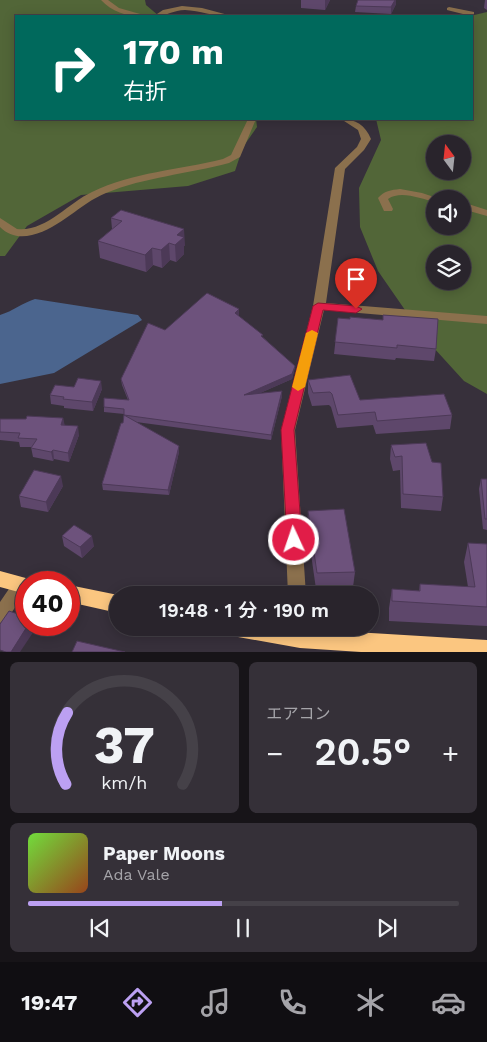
<!DOCTYPE html>
<html lang="ja">
<meta charset="utf-8">
<style>
body{margin:0;font-family:"Work Sans","Noto Sans JP",sans-serif;background:#353038;color:#f1f3f6;height:100vh;display:flex;flex-direction:column;font-size:19px;white-space:nowrap}
*{box-sizing:border-box;margin:0}
p{font-size:16px;color:#a5a4a9}
.icon{flex:none;width:28px;height:28px;fill:none;stroke:currentColor;stroke-width:2;stroke-linecap:round;stroke-linejoin:round}
.map{position:relative;height:652px;overflow:hidden}
.side{display:flex;flex-direction:column;gap:10px;padding:10px;background:#171418;flex:1}
.side>*{flex:none}
.guide{position:absolute;left:15px;top:15px;width:458px;height:105px;border-radius:0px;box-shadow:0 2px 12px #0003,0 0 0 1px #454148;background:#00695c;color:#fff;overflow:hidden}
.needle{width:32px;rotate:345deg}
.buttons{position:absolute;left:426px;top:135px;display:grid;gap:10px}
.buttons a{display:grid;place-items:center;width:45px;height:45px;border-radius:50%;background:#29242c;box-shadow:0 2px 12px #0003,0 0 0 1px #454148;font-size:25px}
.speed{position:absolute;left:15px;top:571px;display:flex;gap:10px;font-size:25px;font-weight:700;text-align:center}
.speed>*{display:grid;place-content:center;width:65px;height:65px;border-radius:50%;background:#29242c;box-shadow:0 2px 12px #0003,0 0 0 1px #454148;line-height:1}
.speed .limit{border:8px solid #d22;background:#fff;color:#111}
.pin{position:absolute;display:grid;place-items:center;width:42px;height:42px;color:#fff;margin:-51px -21px;border-radius:50% 50% 50% 0;rotate:-45deg;box-shadow:0 0 5px #0007}
.pin .icon{rotate:45deg}
.me{position:absolute;width:55px;margin:-28px;rotate:357deg;stroke-linejoin:round;filter:drop-shadow(0 0 4px #0008)}
.turn{display:flex;align-items:center;gap:18px;height:105px;padding:0 25px;font-size:22px}
.turn .icon{width:65px;height:65px;stroke-width:2.5}
.turn b{display:block;font-size:35px;line-height:42px}
.big{font-size:38px;font-weight:600;line-height:1.1}
.side .widget{flex:1;display:flex;flex-direction:column;justify-content:center;gap:8px;min-width:0;padding:0 18px;border-radius:8px;background:#353038}
.side .dial{align-items:center;gap:0}
.dial svg{height:130px;overflow:visible;fill:none;stroke:#454148;stroke-width:7;stroke-linecap:round;text-anchor:middle}
.dial text{fill:#f1f3f6;stroke:none}
.song{display:flex;align-items:center;gap:15px}
.cover{width:60px;height:60px;border-radius:8px;background:linear-gradient(135deg,hsl(100 70% 55%),hsl(20 70% 35%))}
.played{height:5px;border-radius:2px;background:linear-gradient(90deg,#bca0f2 45%,#454148 45%)}
.keys{display:flex;justify-content:space-around;direction:ltr}
.heat{display:flex;justify-content:space-between;align-items:center;font-size:28px;direction:ltr}
.side .tiles{flex:1;display:grid;gap:10px;grid-template-columns:1fr 1fr}
.widget:last-child{grid-column:span 2}
.trip{position:absolute;left:109px;top:586px;width:270px;height:50px;border-radius:25px;background:#29242c;box-shadow:0 2px 12px #0003,0 0 0 1px #454148;font-weight:600;line-height:50px;text-align:center}
.tabs{display:flex;height:80px;justify-content:space-around;align-items:center;background:#100e12;color:#a5a4a9}
.tabs .icon{width:35px;height:35px}
.tabs .current{color:#bca0f2}
.tabs b{font-size:22px;color:#f1f3f6}
.map>svg:first-child{display:block}
.forest{fill:#526638;fill-rule:evenodd}
.water{fill:#4b658e}
.lines{fill:none;stroke-linecap:round;stroke-linejoin:round}
.minor{fill:#8b704d;fill-rule:evenodd}
.highway{fill:#fbc680;fill-rule:evenodd}
.wall{fill:#5e476b}
.shaded-wall{fill:#4c3957}
.building{fill:#6d527c;stroke:#4c3957}
.route{fill:#e11d48;stroke:#92132f}
.slow{fill:#f59e0b}
</style>
<div class="map">
<svg width="487" height="652" viewBox="0 0 487 652">
<rect width="100%" height="100%" fill="#37303b"/>
<g class="forest">
<path d="M0 0H145L146 5 159 16H16V119H256L257 127 243 147 235 171 188 186 81 195 27 226 5 256H0Z"/>
<path d="M487 12V394L464 381 423 336 378 271 360 227 359 188 381 140 376 119H471V16H470ZM435 144H462V171H435ZM435 199H462V226H435ZM435 254H462V281H435Z"/>
</g>
<path class="water" d="M35 299 138 315 142 320 54 373 0 384V315C13 311 22 303 35 299Z"/>
<g class="lines">
<g class="minor">
<path d="M101 0H108L119 8 147 16C129 17 113 13 101 0Z"/>
<path d="M182 6 202 8 232 16C216 17 201 11 185 10 173 10 165 17 154 16L163 10Z"/>
<path d="M449 7 474 12V26H471V16L447 10V8Z"/>
<path d="M248 119H256L240 157 229 163C188 174 145 177 106 193 79 204 61 228 32 235 20 238 9 236 0 227V218L17 229C46 232 68 203 92 192 133 172 179 170 223 159L231 155Z"/>
<path d="M341 119C356 119 365 125 371 139L364 150 345 169 326 303 487 316V324L324 310 295 430 306 595H288L281 430 313 306 335 168 357 147 361 139 358 130Z"/>
<path d="M400 189 422 193 440 199H435V202C421 199 401 190 388 199L393 209 392 211H384L378 198C384 191 391 190 400 189Z"/>
<path d="M462 202 487 210V216L462 209Z"/>
<path d="M21 578 28 582H26V591L6 621 0 623V602L15 580Z"/>
</g>
<g class="highway">
<path d="M0 571 33 580 34 582H26V594L0 587Z"/>
<path d="M69 585 118 595V613L69 602Z"/>
<path d="M228 628H288L487 640V652H361L300 648 238 637 230 634Z"/>
</g>
</g>
<g class="wall">
<path d="M301 0H330L325 10 301 8Z"/>
<path d="M485 0H487V10L484 8Z"/>
<path d="M396 4 391 14 355 12 356 6Z"/>
<path d="M121 210 185 245 184 246V254L176 262 170 260 162 268 153 265 146 272 100 258 98 241 112 229 111 218Z"/>
<path d="M239 309V314L238 315 295 366 294 371 292 379 260 393 282 396 271 440 136 422 179 452 169 495 103 490 102 484 123 423 124 414 104 412V407L128 400 122 385 121 379 165 330Z"/>
<path d="M338 318 436 349 434 361 396 358 395 360 334 354Z"/>
<path d="M308 380 360 400 452 415 450 429 376 434 373 425 337 428 331 407 329 405 312 406 308 393Z"/>
<path d="M102 389 93 411 64 408V406L51 404 50 395Z"/>
<path d="M63 418 64 425 79 435 69 462 54 459 53 461 33 457 31 447H20L19 442 0 440V419H26Z"/>
<path d="M391 445 443 497 441 511 401 508 400 470 393 471 390 459Z"/>
<path d="M481 479H487V530L483 529 479 489Z"/>
<path d="M63 486 48 512 21 507 19 496Z"/>
<path d="M308 511 355 572 353 587 316 589 307 526Z"/>
<path d="M62 536 94 546 82 558 64 546Z"/>
<path d="M468 543 487 544V626L389 621V608L392 589 419 591 420 584 468 587 464 562Z"/>
</g>
<g class="shaded-wall">
<path d="M325 0H330L325 10Z"/>
<path d="M395 0H396V4L391 14V7Z"/>
<path d="M184 229 185 245 184 246V254L176 262 175 245 177 235Z"/>
<path d="M169 243 170 260 162 268 161 250Z"/>
<path d="M152 248 153 265 146 272 145 255Z"/>
<path d="M239 309V314L235 318V313Z"/>
<path d="M295 366 294 371 292 379 244 400V395Z"/>
<path d="M101 381 102 389 93 411 92 402Z"/>
<path d="M282 391V396L271 440V435Z"/>
<path d="M63 418 65 426 61 425Z"/>
<path d="M78 426 79 435 69 462 68 453Z"/>
<path d="M179 446V452L169 495 168 490Z"/>
<path d="M53 450 54 459 53 461 51 452Z"/>
<path d="M61 476 63 486 48 512 46 502Z"/>
<path d="M92 536 94 546 82 558 80 547Z"/>
<path d="M28 625H38L20 652H11Z"/>
</g>
<g class="building">
<path d="M358 0H395L391 7 356 6Z"/>
<path d="M121 210 184 229 177 235 184 237 175 245 169 243 161 250 152 248 145 255 98 241 122 221 111 218Z"/>
<path d="M207 293 239 309 235 313 263 335 261 336 295 366 292 374 244 395 282 391 271 435 124 415V409L104 407V398L129 400 121 379 148 323 165 330Z"/>
<path d="M383 315 438 319 436 349 397 345V348L335 342 338 318 350 319V317L383 320Z"/>
<path d="M350 375 360 400 444 394 452 415 377 421 375 412 338 415 332 394 330 392 313 393 308 380Z"/>
<path d="M78 378 101 381 92 402 63 399 64 397 50 395 55 385 74 387Z"/>
<path d="M124 415 179 446 168 490 102 484 121 423H123Z"/>
<path d="M27 416 63 418 61 425 78 426 68 453 53 450 51 452 31 448 37 439 18 438 20 433 0 432V419H26Z"/>
<path d="M426 443 432 462 441 463 443 497 403 494 402 456 395 457 391 445Z"/>
<path d="M34 470 61 476 46 502 19 496Z"/>
<path d="M481 479H487V519H485Z"/>
<path d="M344 509 355 572 317 573 308 511Z"/>
<path d="M74 525 92 536 80 547 62 536Z"/>
<path d="M468 543 487 544V607L392 601V589L420 591V584L475 587Z"/>
<path d="M23 607 26 608V625H28L11 652H6L0 650V624L9 611 18 614Z"/>
<path d="M77 641 125 652H72Z"/>
</g>
<path class="route" d="M318 303 356 306 362 309 356 313 323 310 294 430 302 540 299 544 294 546 289 544 287 540 281 430 313 306Z"/>
<path class="slow" d="M312 330 318 333 305 387 298 391 292 387 306 333Z"/>
</svg>
<div class="buttons">
<a><svg class="needle" viewBox="-14 -14 28 28"><path d="M0-13l5 13h-10z" fill="#e53935"/><path d="M0 13l5-13h-10z" fill="#a5a4a9"/></svg></a>
<a><svg class="icon" aria-label="sound" viewBox="0 0 24 24"><path d="M4 9h4l5-4v14l-5-4H4zM17 9q2 3 0 6"/></svg></a>
<a><svg class="icon" aria-label="layers" viewBox="0 0 24 24"><path d="M12 4l9 5-9 5-9-5zM3 14l9 5 9-5"/></svg></a>
</div>
<div class="speed"><div class="limit">40</div></div>
<div class="pin" style="left:356px;top:309px;background:#d93025"><svg class="icon" aria-label="arrive" viewBox="0 0 24 24"><path d="M6 21V4h12l-3 4 3 4H6"/></svg></div>
<svg class="me" style="left:294px;top:540px" viewBox="-20 -20 40 40"><circle r="17" fill="#e11d48" stroke="#fff" stroke-width="3"/><path d="M0-11L8 9 0 5-8 9z" fill="#fff"/></svg>
<div class="trip">19:48 · 1 分 · 190 m</div>
<div class="guide">
<div class="turn"><svg class="icon" aria-label="right" viewBox="0 0 24 24"><path d="M7 20v-9h11M14 6l5 5-5 5"/></svg><div><b>170 m</b>右折</div></div>
</div>
</div>
<section class="side">
<div class="tiles">
<div class="widget dial"><svg viewBox="0 0 100 80">
<path d="M14 69A42 42 0 1 1 86 69"/>
<path d="M14 69A42 42 0 0 1 15 25" stroke="#bca0f2"/>
<text x="50" y="56" font-size="32" font-weight="700">37</text>
<text x="50" y="72" font-size="11">km/h</text>
</svg></div>
<div class="widget"><p>エアコン</p>
<div class="heat"><a>−</a><b class="big">20.5°</b><a>+</a></div>
</div>
<div class="widget">
<div class="song"><i class="cover"></i><div><b>Paper Moons</b><p>Ada Vale</p></div></div>
<div class="played"></div>
<div class="keys"><svg class="icon" aria-label="previous" viewBox="0 0 24 24"><path d="M18 5L8 12l10 7zM5 5v14"/></svg><svg class="icon" aria-label="pause" viewBox="0 0 24 24"><path d="M8 5v14M16 5v14"/></svg><svg class="icon" aria-label="next" viewBox="0 0 24 24"><path d="M6 5l10 7-10 7zM19 5v14"/></svg></div>
</div>
</div>
</section>
<nav class="tabs">
<b>19:47</b>
<svg class="icon current" aria-label="directions" viewBox="0 0 24 24"><path d="M12 3l9 9-9 9-9-9zM9 14v-3h6M13 9l2 2-2 2"/></svg>
<svg class="icon" aria-label="music" viewBox="0 0 24 24"><path d="M9 18V5l10-2v13"/><circle cx="6" cy="18" r="3"/><circle cx="16" cy="16" r="3"/></svg>
<svg class="icon" aria-label="phone" viewBox="0 0 24 24"><path d="M5 4h4l2 5-3 2q2 4 5 5l2-3 5 2v4C11 20 4 13 5 4z"/></svg>
<svg class="icon" aria-label="climate" viewBox="0 0 24 24"><path d="M12 3v18M4 7l16 10M4 17L20 7"/></svg>
<svg class="icon" aria-label="car" viewBox="0 0 24 24"><path d="M5 17H2v-5l4-1 3-4h7l3 4 3 1v5h-3M9 17h6M6 11h13"/><circle cx="7" cy="17" r="2"/><circle cx="17" cy="17" r="2"/></svg>
</nav>
